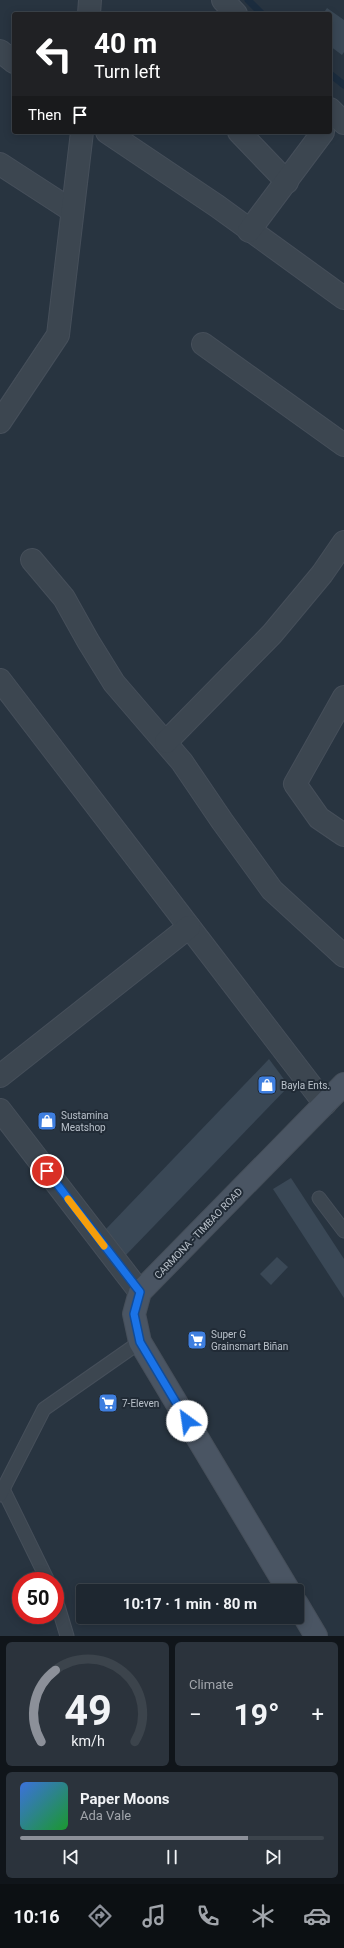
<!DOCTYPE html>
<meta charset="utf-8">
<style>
body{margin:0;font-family:Roboto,sans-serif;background:#2b333c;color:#f1f3f6;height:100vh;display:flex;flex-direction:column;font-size:15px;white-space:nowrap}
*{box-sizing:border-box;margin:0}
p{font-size:13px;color:#a1a5ab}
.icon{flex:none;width:22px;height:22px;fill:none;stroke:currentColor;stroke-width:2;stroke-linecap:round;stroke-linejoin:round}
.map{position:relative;height:1636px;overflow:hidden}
.drawer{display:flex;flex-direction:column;gap:6px;padding:6px;background:#10151a;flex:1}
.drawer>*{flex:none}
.guide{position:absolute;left:12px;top:12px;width:320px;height:122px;border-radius:4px;box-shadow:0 2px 10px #0003,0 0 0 1px #3c444c;background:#202124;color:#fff;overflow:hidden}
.speed{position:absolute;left:12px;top:1572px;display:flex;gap:8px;font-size:20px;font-weight:700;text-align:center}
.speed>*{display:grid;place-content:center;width:52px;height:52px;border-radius:50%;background:#1e2730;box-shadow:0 2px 10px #0003,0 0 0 1px #3c444c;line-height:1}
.speed .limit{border:6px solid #d22;background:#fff;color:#111}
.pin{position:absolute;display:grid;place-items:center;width:34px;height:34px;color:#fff;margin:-17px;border:2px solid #fff;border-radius:50%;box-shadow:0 1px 4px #0007}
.me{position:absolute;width:44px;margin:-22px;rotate:329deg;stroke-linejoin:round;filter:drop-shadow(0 0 3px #0008)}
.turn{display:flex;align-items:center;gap:14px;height:84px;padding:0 16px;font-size:18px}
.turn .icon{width:52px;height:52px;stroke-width:2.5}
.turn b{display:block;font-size:28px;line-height:34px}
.then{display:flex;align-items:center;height:38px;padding:0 16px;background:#0003;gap:8px;font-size:15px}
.big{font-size:30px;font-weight:700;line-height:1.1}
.drawer .card{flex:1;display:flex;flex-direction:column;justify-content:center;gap:6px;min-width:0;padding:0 14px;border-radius:6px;background:#2b333c}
.drawer .dial{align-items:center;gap:0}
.dial svg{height:104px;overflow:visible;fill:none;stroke:#3c444c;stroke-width:7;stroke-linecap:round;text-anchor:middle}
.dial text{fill:#f1f3f6;stroke:none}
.song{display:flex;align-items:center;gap:12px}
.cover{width:48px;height:48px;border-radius:6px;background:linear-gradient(135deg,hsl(220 70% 55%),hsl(130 70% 35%))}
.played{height:4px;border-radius:2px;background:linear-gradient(90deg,#8c9099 75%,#3c444c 75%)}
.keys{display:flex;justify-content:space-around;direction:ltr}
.heat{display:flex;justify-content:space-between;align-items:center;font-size:22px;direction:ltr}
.drawer .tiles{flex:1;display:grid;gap:6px;grid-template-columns:1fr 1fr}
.card:last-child{grid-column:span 2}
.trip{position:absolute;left:76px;top:1584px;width:228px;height:40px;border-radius:4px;background:#1e2730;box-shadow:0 2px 10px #0003,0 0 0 1px #3c444c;font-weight:700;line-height:40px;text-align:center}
.menu{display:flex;height:64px;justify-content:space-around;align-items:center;background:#0c1013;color:#a1a5ab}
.menu .icon{width:28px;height:28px}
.menu .active{color:#8c9099}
.menu b{font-size:18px;color:#f1f3f6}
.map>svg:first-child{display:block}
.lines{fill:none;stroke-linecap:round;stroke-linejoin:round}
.stream{stroke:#1b2c3e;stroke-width:7}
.building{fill:#3a4856}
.lane-casing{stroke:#464f5a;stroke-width:15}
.street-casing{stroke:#464f5a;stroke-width:24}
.secondary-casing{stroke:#464f5a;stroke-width:24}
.lane{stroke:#3c4650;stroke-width:13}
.street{stroke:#3c4650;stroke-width:22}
.secondary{stroke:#4a5563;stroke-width:22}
.route-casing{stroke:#114b97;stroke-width:10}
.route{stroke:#1a73e8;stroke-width:7}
.slow{stroke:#f59e0b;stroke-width:7}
.labels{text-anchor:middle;stroke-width:4;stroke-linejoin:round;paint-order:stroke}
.poi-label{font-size:10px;fill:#b9c1ca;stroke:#212b36;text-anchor:start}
.street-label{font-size:10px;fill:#b9c1ca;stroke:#212b36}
</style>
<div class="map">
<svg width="344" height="1636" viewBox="0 0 344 1636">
<rect width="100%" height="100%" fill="#283440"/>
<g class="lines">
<g class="stream">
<path d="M248 0 262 14"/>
<path d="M330 74 344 85"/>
</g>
</g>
<g class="building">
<path d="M327 8 344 20V52L342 55 330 46V14H323Z"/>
<path d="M269 1059 289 1086 125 1256 106 1229Z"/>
<path d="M291 1178 344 1259V1298L273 1189Z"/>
<path d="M277 1257 288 1267 271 1285 260 1274Z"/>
</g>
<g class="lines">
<g class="lane-casing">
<g id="lane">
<path d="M319 1198 344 1231"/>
<path d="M3 1489 48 1581"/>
<path d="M0 1495 44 1409 140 1342"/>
<path d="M55 1596 67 1636"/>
</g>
</g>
<g class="street-casing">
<g id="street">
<path d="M223 0 236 14"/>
<path d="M89 14 90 0"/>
<path d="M0 51 14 62"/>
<path d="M330 109 344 123"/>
<path d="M107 132 217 206 344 298"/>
<path d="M239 132 287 182"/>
<path d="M0 164 71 210"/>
<path d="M249 231 323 132"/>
<path d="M203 344 344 445"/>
<path d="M0 422 58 335 82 132"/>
<path d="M32 560 64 598 88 641 114 683 182 762 222 821 272 890 344 956"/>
<path d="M0 680 325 1104"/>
<path d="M344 697 295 784 319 818 344 835"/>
<path d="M166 742 272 634 322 574 344 542"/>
<path d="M0 1076 189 927"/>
<path d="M0 1110 140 1292"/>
</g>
</g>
<g class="secondary-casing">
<g id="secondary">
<path d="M289 1591 140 1342 134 1314 140 1292 344 1084"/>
<path d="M297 1604 316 1636"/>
</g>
</g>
<use href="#lane" class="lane"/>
<use href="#street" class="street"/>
<use href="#secondary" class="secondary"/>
</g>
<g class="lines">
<g class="route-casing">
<path id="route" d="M47 1171 140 1292 134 1314 140 1342 187 1421"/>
</g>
<use href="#route" class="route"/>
<path class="slow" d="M68 1199 104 1246"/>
</g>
<defs>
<g id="shop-square" transform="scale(1)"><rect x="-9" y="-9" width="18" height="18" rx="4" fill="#3f7fe0" stroke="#212b36"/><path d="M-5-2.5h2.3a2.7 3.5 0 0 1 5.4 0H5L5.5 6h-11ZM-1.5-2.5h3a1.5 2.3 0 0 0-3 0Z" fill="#fff"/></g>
<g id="supermarket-square" transform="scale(1)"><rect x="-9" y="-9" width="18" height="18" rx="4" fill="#3f7fe0" stroke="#212b36"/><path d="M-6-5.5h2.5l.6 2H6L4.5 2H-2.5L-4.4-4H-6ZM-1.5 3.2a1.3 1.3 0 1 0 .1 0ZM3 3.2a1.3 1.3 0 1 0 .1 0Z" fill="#fff"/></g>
</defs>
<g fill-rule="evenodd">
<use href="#shop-square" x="267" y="1085"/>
<use href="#shop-square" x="47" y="1121"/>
<use href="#supermarket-square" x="197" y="1340"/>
<use href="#supermarket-square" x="108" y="1403"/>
</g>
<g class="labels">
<g class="poi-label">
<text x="281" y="1089">Bayla Ents.</text>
<text x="61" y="1119">Sustamina<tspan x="61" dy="12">Meatshop</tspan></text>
<text x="211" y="1338">Super G<tspan x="211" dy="12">Grainsmart Biñan</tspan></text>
<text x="122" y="1407">7-Eleven</text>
</g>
<g class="street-label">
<text transform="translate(198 1233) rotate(-46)" y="4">CARMONA - TIMBAO ROAD</text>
</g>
</g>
</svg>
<div class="speed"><div class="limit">50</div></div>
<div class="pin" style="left:47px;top:1171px;background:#d93025"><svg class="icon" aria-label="arrive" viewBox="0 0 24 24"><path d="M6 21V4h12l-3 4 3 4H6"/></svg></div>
<svg class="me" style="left:187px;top:1421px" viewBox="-20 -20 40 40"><circle r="19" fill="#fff"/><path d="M0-13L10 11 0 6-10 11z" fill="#1a73e8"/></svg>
<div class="trip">10:17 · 1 min · 80 m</div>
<div class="guide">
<div class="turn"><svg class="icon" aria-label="left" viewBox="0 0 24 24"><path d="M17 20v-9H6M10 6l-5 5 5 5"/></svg><div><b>40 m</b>Turn left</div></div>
<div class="then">Then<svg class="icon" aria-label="arrive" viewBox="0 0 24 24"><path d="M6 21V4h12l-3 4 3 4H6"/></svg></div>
</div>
</div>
<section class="drawer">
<div class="tiles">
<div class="card dial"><svg viewBox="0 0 100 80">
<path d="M14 69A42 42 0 1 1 86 69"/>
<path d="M14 69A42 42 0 0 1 25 14" stroke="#8c9099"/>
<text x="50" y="56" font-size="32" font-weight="700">49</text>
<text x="50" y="72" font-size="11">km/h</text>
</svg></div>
<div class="card"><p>Climate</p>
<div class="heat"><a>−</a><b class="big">19°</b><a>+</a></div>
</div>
<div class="card">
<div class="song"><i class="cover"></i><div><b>Paper Moons</b><p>Ada Vale</p></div></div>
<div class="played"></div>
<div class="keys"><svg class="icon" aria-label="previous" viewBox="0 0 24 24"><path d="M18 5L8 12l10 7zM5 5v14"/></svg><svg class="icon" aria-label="pause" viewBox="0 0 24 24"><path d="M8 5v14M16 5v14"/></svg><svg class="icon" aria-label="next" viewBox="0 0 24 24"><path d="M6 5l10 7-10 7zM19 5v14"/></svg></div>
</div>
</div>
</section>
<nav class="menu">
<b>10:16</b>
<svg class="icon active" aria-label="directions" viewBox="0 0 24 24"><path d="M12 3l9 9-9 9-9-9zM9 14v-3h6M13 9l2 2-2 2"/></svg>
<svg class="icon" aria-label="music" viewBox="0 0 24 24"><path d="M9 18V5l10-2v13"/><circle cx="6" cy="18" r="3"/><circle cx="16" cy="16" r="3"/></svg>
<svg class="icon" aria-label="phone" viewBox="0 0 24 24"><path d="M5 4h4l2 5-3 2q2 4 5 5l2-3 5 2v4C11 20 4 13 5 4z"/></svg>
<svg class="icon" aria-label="climate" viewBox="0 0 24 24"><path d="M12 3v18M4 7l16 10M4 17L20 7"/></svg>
<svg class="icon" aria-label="car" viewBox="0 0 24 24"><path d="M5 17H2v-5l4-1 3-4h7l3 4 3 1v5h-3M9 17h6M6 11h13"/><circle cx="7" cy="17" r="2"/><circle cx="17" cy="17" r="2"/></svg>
</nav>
